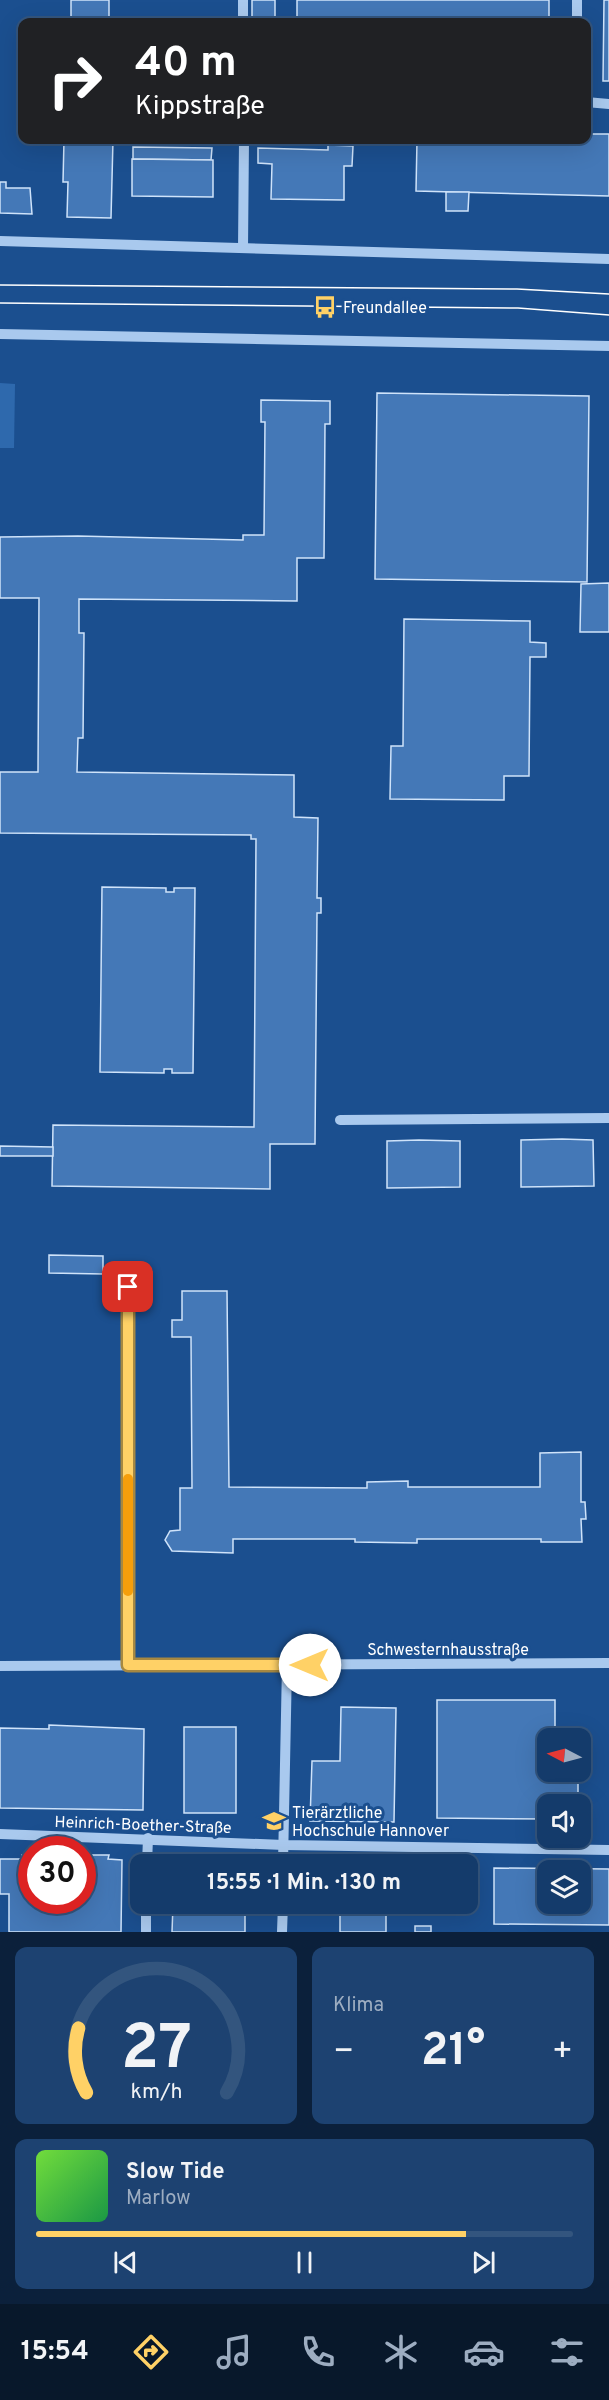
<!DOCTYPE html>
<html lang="de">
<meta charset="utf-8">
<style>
body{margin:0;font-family:Overpass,sans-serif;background:#1d4271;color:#f1f3f6;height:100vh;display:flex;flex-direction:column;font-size:22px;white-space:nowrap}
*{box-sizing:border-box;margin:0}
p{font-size:20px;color:#9dadc1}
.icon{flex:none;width:33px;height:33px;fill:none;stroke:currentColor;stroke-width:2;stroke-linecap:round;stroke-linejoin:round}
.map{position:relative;height:1932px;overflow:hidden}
.sheet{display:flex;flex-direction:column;gap:15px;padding:15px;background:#0b203b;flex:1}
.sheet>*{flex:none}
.banner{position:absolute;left:18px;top:18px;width:573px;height:126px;border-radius:12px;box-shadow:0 6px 24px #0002,0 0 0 2px #33557e;background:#202124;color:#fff;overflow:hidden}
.needle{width:39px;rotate:276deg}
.buttons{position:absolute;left:537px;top:1728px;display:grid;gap:12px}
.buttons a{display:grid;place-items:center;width:54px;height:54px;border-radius:12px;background:#143b6b;box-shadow:0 6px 24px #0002,0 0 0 2px #33557e;font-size:30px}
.speed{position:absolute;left:18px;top:1836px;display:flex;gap:12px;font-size:30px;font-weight:700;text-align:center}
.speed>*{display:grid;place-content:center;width:78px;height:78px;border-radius:50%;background:#143b6b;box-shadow:0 6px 24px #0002,0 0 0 2px #33557e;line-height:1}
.speed .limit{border:9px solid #d22;background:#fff;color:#111}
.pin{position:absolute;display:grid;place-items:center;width:51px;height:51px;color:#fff;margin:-26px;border-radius:12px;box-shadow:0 3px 9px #0006}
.me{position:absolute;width:66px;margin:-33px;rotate:270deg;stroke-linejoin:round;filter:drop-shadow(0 0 4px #0008)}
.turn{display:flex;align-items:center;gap:21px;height:126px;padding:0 18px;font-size:27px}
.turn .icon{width:78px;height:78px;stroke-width:2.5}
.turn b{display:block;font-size:42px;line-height:51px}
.big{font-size:45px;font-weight:700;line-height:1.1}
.sheet .card{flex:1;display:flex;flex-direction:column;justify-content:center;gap:9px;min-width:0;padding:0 21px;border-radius:12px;background:#1d4271}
.sheet .dial{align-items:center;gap:0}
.dial svg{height:156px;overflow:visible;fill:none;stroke:#33557e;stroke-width:7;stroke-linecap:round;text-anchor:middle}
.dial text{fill:#f1f3f6;stroke:none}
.song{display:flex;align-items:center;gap:18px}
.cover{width:72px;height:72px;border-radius:9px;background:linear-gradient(135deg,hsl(100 70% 55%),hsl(140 70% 35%))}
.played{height:6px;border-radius:3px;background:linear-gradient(90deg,#ffd166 80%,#33557e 80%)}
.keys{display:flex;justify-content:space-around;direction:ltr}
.heat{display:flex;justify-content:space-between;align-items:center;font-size:33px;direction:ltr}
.sheet .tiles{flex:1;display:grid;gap:15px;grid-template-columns:1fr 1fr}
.card:last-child{grid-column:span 2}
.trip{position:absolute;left:130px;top:1854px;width:348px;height:60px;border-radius:12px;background:#143b6b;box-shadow:0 6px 24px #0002,0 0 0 2px #33557e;font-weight:700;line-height:60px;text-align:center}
.tabs{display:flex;height:96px;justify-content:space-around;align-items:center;background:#08182b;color:#9dadc1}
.tabs .icon{width:42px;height:42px}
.tabs .current{color:#ffd166}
.tabs b{font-size:27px;color:#f1f3f6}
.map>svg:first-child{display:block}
.green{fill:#2e69ad}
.building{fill:#4478b7;stroke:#cfe3fa;stroke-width:1.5;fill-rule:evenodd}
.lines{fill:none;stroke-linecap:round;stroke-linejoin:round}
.minor{stroke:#a9c9ee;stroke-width:10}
.tram{stroke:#fff;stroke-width:1.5}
.route-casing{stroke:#a68842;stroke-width:15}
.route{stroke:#ffd166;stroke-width:10}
.slow{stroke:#f59e0b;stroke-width:10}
.labels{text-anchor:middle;stroke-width:6;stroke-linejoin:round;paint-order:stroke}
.poi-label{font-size:16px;fill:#fff;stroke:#1b4f8f;text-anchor:start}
.street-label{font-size:16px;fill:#fff;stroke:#1b4f8f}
</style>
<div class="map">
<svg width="609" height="1932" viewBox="0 0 609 1932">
<rect width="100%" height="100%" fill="#1b4f8f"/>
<path class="green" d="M0 383 15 384 14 448H0Z"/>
<g class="building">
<rect x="71" y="0" width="38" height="22"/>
<rect x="252" y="0" width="23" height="22"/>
<rect x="297" y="0" width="252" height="22"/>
<path d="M604 0H609V81H603Z"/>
<path d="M19 91H22V120H18Z"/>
<path d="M586 134H609V196L416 191 417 140H586Z"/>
<path d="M64 140H113L111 218 67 217 68 182H63Z"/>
<path d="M328 145 353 146 352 166H344V200L271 199 272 164 258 163V148L328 150Z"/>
<path d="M133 147 212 148 211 160 133 159Z"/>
<path d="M132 159 213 160V197L132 196Z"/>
<path d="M0 182H6V188H30L32 214 0 213Z"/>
<path d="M446 192H469L468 211H446Z"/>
<path d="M377 393 589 396 587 582 375 579Z"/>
<path d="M261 400 330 401V424H325L324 558H297V601L79 599V633H84L83 738H78L77 772 294 775V817L318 818 317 898H321V913H317L315 1144H270V1189L52 1186 53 1125 254 1127 256 839H251V835L0 833V772H38L39 598H0V537L78 536 243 540V535H264L265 422H261Z"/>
<path d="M609 583V632H580L581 584Z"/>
<path d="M404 619 530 621V642L546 643V657H530L529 776H504V800L390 799 391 746H403Z"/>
<path d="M102 887 166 888V892H174V888H195L193 1073H172V1069H164V1073L100 1072Z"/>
<path d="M562 1139 593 1140 594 1186 521 1187V1140Z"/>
<path d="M419 1140 460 1141V1187L387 1188V1141Z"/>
<path d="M0 1146 53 1147V1156H0Z"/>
<path d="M49 1255 103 1256V1274L49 1273Z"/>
<path d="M182 1291H227L229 1487 367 1488V1482L408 1481V1487H540V1453L581 1452V1502H585L586 1519H581L582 1542H541V1539H417V1543L355 1542V1539H233V1553L172 1551 165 1540 170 1531 180 1530V1488H192L191 1337H172V1320H182Z"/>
<path d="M437 1700H555V1738H548V1772H578V1804H548V1819L437 1818Z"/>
<path d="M341 1707 396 1708 394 1822 310 1821 312 1761H340Z"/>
<path d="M49 1725 144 1729 143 1810 0 1808V1728L49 1729Z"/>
<rect x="184" y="1727" width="52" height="86"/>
<path d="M22 1855H32V1900H82V1855H109L108 1859 122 1860 121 1932H9V1894H0V1859H22Z"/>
<path d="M162 1860 245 1861V1864H162Z"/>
<path d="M494 1868 609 1869V1925L494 1924ZM548 1870H580V1904H548Z"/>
<path d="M161 1904H245V1932H172L173 1905Z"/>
<rect x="340" y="1904" width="46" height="28"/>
<rect x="415" y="1926" width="16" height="6"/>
</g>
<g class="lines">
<g class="minor">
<path d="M243 0V22"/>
<path d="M577 22V0"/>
<path d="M586 102 609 104"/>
<path d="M0 241 609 259"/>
<path d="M243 248 244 140"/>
<path d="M0 334 609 346"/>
<path d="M340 1120 609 1118"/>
<path d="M128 1287V1665"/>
<path d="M0 1666 609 1663"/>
<path d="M0 1834 284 1845 609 1850"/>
<path d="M147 1864 148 1838"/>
<path d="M283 1864 287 1665"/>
<path d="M146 1932V1904"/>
<path d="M282 1932 283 1904"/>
</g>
<g class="tram">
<path d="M0 285 517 289 609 294"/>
<path d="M0 303 518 308 609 315"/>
</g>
</g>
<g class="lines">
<g class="route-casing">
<path id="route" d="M128 1287V1665H310"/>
</g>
<use href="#route" class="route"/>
<path class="slow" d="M128 1479V1591"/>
</g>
<defs>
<g id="bus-bare" transform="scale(1.8)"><path d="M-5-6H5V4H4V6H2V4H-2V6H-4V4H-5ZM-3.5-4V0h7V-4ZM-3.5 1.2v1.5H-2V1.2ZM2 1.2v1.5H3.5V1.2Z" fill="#ffd166" stroke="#1b4f8f" stroke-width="2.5" paint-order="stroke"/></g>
<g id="university-bare" transform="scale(1.8)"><path d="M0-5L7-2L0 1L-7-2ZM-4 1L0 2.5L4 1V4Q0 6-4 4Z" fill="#ffd166" stroke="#1b4f8f" stroke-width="2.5" paint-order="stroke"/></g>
</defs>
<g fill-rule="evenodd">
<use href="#bus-bare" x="325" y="307"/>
<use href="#university-bare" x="274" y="1821"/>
</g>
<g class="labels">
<g class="poi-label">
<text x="343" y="313">Freundallee</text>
<text x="292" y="1818">Tierärztliche<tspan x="292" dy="18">Hochschule Hannover</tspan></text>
</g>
<g class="street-label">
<text x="448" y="1655">Schwesternhausstraße</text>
<text transform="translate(143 1824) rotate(2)" y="6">Heinrich-Boether-Straße</text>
</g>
</g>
</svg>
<div class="buttons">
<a><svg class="needle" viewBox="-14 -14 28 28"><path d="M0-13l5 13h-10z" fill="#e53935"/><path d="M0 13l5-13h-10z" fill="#9dadc1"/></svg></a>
<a><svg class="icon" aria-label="sound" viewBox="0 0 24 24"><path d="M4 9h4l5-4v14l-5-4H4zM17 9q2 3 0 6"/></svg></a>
<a><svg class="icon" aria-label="layers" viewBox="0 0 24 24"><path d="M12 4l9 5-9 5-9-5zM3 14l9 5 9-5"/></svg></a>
</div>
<div class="speed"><div class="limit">30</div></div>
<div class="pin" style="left:128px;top:1287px;background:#d93025"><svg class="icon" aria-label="arrive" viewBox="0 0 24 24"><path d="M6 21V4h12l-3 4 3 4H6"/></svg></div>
<svg class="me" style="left:310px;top:1665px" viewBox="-20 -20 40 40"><circle r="19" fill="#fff"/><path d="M0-13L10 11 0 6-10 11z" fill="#ffd166"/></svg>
<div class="trip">15:55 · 1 Min. · 130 m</div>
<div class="banner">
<div class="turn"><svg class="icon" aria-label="right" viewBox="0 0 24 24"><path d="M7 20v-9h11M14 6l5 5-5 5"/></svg><div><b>40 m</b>Kippstraße</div></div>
</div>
</div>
<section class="sheet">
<div class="tiles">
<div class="card dial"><svg viewBox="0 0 100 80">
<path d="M14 69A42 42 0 1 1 86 69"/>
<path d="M14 69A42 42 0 0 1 10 36" stroke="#ffd166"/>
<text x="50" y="56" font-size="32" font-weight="700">27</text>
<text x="50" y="72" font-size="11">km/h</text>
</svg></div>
<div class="card"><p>Klima</p>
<div class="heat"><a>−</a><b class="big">21°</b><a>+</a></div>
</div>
<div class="card">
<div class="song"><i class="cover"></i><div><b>Slow Tide</b><p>Marlow</p></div></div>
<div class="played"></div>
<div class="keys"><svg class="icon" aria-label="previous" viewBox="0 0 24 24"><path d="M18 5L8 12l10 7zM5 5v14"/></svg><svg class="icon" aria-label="pause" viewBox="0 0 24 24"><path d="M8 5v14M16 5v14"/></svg><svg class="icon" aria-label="next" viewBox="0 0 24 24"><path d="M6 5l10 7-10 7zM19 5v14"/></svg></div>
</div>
</div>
</section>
<nav class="tabs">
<b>15:54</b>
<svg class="icon current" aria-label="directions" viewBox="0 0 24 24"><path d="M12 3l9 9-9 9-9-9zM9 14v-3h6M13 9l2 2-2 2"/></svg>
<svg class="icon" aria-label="music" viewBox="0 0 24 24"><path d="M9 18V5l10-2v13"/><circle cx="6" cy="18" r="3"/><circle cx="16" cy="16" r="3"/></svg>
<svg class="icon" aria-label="phone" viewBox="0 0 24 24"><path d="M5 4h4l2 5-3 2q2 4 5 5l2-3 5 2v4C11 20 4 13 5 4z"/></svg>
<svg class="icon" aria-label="climate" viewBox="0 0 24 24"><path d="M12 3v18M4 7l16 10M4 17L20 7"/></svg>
<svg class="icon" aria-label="car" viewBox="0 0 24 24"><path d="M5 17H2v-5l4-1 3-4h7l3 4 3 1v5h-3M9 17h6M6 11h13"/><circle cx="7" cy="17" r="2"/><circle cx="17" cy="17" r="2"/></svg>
<svg class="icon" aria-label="filters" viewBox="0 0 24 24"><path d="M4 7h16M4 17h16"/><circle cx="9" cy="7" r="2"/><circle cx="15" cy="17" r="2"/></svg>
</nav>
